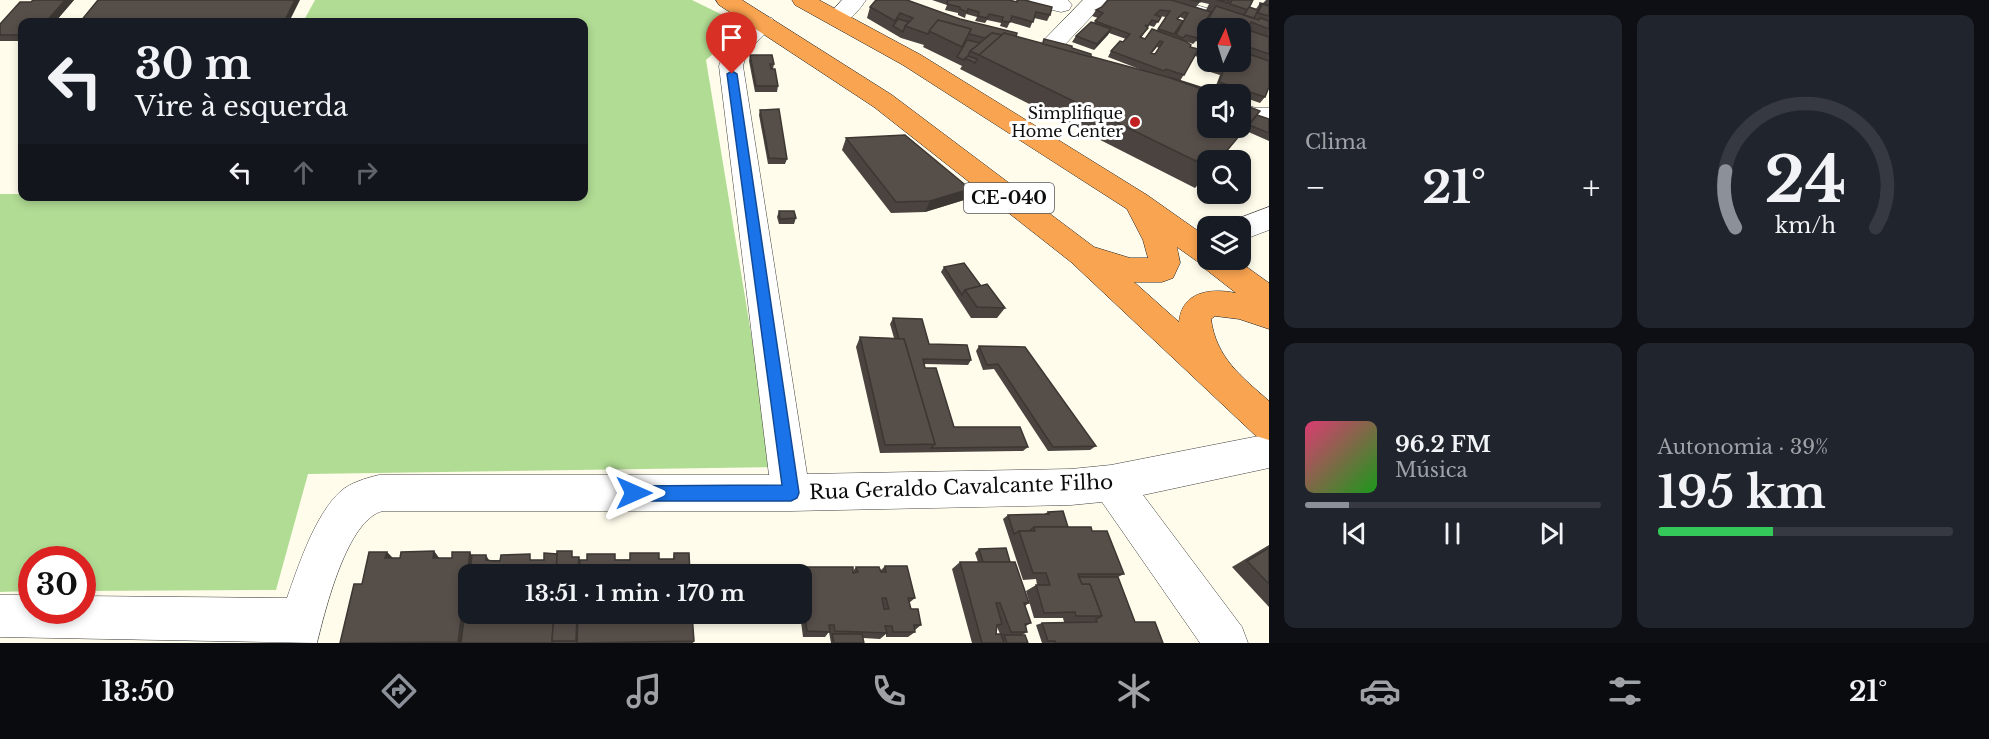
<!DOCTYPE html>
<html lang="pt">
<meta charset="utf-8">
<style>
body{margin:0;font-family:"Libre Baskerville",serif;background:#20242c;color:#f1f3f6;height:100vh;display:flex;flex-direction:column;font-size:22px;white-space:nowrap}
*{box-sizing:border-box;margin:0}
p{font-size:20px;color:#9ea1a6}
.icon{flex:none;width:33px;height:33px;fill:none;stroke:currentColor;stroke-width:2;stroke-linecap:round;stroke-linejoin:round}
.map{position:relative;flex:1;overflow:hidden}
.details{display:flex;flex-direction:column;gap:15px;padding:15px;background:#0d0f14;width:720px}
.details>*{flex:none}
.hud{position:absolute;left:18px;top:18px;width:570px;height:183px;border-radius:12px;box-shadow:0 3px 9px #0003;background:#171b24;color:#f1f3f6;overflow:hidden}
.needle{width:39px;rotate:4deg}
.controls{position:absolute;left:1197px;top:18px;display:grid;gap:12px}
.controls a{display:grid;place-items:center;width:54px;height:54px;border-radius:12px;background:#171b24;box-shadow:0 3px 9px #0003;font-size:30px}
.speed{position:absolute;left:18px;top:546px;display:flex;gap:12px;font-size:30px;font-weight:700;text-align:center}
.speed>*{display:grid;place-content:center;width:78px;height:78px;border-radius:50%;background:#171b24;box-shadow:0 3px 9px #0003;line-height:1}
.speed .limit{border:9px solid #d22;background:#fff;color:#111}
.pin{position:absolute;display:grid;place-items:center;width:51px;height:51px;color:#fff;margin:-62px -26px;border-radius:50% 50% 50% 0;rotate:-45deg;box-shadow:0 0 6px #0007}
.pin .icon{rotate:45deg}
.me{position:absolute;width:66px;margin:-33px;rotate:90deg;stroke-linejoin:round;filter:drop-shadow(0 0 4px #0008)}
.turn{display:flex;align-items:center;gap:21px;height:126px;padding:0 18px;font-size:27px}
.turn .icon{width:78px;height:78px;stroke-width:2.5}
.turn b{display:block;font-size:42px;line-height:51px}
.lanes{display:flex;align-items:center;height:57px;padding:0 18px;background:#0003;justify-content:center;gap:30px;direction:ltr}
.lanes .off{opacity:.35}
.big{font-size:45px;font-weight:700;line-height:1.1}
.details .tile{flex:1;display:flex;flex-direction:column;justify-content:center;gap:9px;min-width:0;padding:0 21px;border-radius:12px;background:#20242c}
.details .dial{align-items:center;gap:0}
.dial svg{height:156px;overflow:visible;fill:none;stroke:#363941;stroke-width:7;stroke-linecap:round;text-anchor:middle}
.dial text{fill:#f1f3f6;stroke:none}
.song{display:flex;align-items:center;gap:18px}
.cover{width:72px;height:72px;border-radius:9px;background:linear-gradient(135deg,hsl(340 70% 55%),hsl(120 70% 35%))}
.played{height:6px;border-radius:3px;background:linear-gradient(90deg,#8c9099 15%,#363941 15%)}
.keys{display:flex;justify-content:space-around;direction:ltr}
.heat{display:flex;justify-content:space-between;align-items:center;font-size:33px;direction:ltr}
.charge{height:9px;border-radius:4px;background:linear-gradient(90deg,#34c759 39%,#363941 0)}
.details .tiles{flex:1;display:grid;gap:15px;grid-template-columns:repeat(2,1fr)}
.trip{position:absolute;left:458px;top:564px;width:354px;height:60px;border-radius:12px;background:#171b24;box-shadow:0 3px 9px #0003;font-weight:700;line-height:60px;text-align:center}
.menu{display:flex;height:96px;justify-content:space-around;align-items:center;background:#090b0e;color:#9ea1a6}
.menu .icon{width:42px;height:42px}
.menu .on{color:#8c9099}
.menu b{font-size:27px;color:#f1f3f6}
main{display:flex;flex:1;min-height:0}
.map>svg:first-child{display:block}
.forest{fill:#b1dc94}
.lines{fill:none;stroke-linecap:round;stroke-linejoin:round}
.minor-casing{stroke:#404040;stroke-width:1}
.highway-casing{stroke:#1e1e1e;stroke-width:1}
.minor{fill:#fff;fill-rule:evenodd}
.highway{fill:#f9a450;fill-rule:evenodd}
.wall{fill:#4a433f;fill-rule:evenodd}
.shaded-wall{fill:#3c3733}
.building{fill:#564e49;stroke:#3c3733;stroke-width:1.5;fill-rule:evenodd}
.route{fill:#1a73e8;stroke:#114b97;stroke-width:1.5}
.poi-dot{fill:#c22021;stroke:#fff;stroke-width:2}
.labels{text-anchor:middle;stroke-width:6;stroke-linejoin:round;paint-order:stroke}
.far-poi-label{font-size:16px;fill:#0d0d0d;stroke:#fff;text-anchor:end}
.shield{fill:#fff;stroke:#565656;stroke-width:1.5}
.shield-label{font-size:18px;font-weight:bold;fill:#0d0d0d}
.street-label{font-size:20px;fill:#0d0d0d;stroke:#fff}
</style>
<main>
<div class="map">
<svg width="1269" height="643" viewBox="0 0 1269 643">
<rect width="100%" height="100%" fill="#fffcec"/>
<path class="forest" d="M315 0H692L745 26 706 60 773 467 308 474 276 590 83 591 82 560H32L31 591 0 592V194H22V196H584V22H303Z"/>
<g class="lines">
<g class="minor-casing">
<g id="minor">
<path d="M842 0H866C857 13 846 27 829 23L826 18Z"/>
<path d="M1029 0H1068L1072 5 1069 10 1061 12 1032 5Z"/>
<path d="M1083 0H1107L1057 53 1049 55 1041 53 1037 48 1041 43Z"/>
<path d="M1145 0H1180L1269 27V41L1240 33V28H1226L1148 5Z"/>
<path d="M764 16 772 18 775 23 747 52 743 66 807 474 1071 469 1111 465 1269 434V468L1143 495 1242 627 1248 643H1200L1102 502 1071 505 791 511H383C347 519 325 611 317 643L0 637V595H32V610H82V596L287 598C298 567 315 514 341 491 350 483 366 478 379 475H769L719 66C725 46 743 21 764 16Z"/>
<path d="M1240 103 1256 108H1269V124H1254L1240 120Z"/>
<path d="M1269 207V230L1240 241V226H1227L1229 222Z"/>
</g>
</g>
<g class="highway-casing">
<path id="highway" d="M716 0H742L892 95 1094 247 1130 258H1148L1143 240 1127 209 903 65 795 5 792 0H819L921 55 1147 195 1208 238V260H1237L1269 283V329L1239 319 1215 316 1211 319C1216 358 1242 377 1269 401V440L1256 436 1071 262 874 107 719 5ZM1177 247 1201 264 1204 268 1236 293C1211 288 1182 291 1179 322L1134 282H1162L1173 278 1180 263Z"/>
</g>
<use href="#minor" class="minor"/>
<use href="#highway" class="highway"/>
</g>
<g class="wall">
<path d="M74 0 55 22H22V41H0V24L31 2Z"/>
<path d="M932 0H1009L1050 15 1047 21 1034 18 1030 28 1010 22 1007 28 1000 26 1001 23 987 20 985 23 975 21 977 17 966 14 965 18 958 15V13L945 10 947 5Z"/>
<path d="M1108 0H1253L1249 7 1256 9 1260 3H1263L1266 0H1269V87L1265 97 1260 103 1240 96V94H1235L1215 88 1220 75 1207 71 1212 62H1209H1240V28H1208V39L1204 38 1201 43 1196 41 1193 44 1182 40 1190 47 1198 49 1202 43 1208 45V61L1195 56 1180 81 1257 115 1269 119V141L1244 130 1208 160V174L1195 188 960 69 962 66 923 47 924 45 901 38 867 18 870 7 960 19 1016 37 1042 44 1044 39 1072 48 1091 57 1147 72 1108 57 1111 51 1126 39 1109 33 1094 50 1072 42 1076 36 1094 23 1098 18 1092 16 1096 10 1102 7ZM1200 2 1209 4 1206 10 1196 7ZM1159 16 1166 17 1157 31 1145 39 1141 38 1148 28 1147 27 1148 25 1154 27 1161 17ZM1180 17 1184 19 1183 21 1178 19ZM1233 21 1236 22 1235 25 1231 24ZM1157 47 1159 48 1155 54 1152 53Z"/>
<path d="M750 55 774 64 773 69 778 86 777 92H755L749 61Z"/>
<path d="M760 110 787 159 785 164H768L759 115Z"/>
<path d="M846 138 970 189 964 200 925 212 891 213 842 150Z"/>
<path d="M779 211 796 218 794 224H779L777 217Z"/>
<path d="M944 267 981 286 1005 308 997 318H971L941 272Z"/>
<path d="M893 318 929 344 971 360 968 365 924 364 925 368 954 427 1028 447 1023 451 880 453 856 347 860 337 894 338 890 324Z"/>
<path d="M979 346 1096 446 1090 450 1048 451 994 369 983 370 976 351Z"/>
<path d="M1048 512 1068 527 1092 531 1124 574 1118 577 1135 622 1163 643H1042L1036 625 1042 623 1090 622H1064L1063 618H1034L1026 591 1036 585H1037L1036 579 1023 580 1003 519 1008 515 1044 514Z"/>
<path d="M1269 545V607L1232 567Z"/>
<path d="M979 549 1010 562 1029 603 1025 606 1031 623 1026 626 1027 632 1022 635 1028 643H972L952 569 960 562H978L975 553ZM997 627 1000 634H996Z"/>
<path d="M434 551 439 558H452L472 555H486L489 560H544L579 557 580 560 673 559 674 553 694 641 693 643H340L387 552 393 558H400Z"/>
<path d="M885 566 915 598 909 603 911 609 921 625 915 630V632L908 637H886V634L880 639 863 638 864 643H831L829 632 825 637H803L800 614H801V574H798V573L802 567 853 571 856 567 880 571Z"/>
</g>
<g class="shaded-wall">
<path d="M65 0H74L55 22H46Z"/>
<path d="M295 0H300L289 22H284Z"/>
<path d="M1111 29 1108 35 1094 50 1097 44Z"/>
<path d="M970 189 964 200 925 212 930 201Z"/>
<path d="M434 551 441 561 433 558Z"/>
<path d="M387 552 395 561 385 558Z"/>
<path d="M470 552 476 562 474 574H468V614L466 643H459Z"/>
</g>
<g class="building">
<path d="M33 0H65L46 22H22V35H0V24L20 2H31Z"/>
<path d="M98 0H295L284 22H80Z"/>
<path d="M876 0H907L960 19 1017 33 1016 37 1004 33 1002 35 992 33 985 38 969 34 971 29 938 20 928 34 905 26 913 18 900 13 895 21 870 7Z"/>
<path d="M948 0H1009L1017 2V0H1024L1052 7 1050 15 1036 12 1033 22 1012 16 1010 22 1002 21 1003 17 989 14 987 18 978 16 979 12 968 9 967 12 960 9V7L947 4Z"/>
<path d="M1108 0H1171L1211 12 1203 26 1210 28H1208V33L1206 37 1200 35 1197 38 1186 35 1183 38 1176 35 1188 13 1184 12 1177 19 1183 21 1174 34 1158 29 1170 11 1160 10 1155 15 1161 17 1158 22 1152 20 1148 26 1145 25 1148 28 1140 37 1145 39 1152 29 1185 41 1191 45 1190 47 1198 49 1202 43 1208 45V54L1198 50 1184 75 1166 69 1164 71 1111 51 1120 41 1123 42 1130 34 1095 21 1103 13 1096 10 1102 7ZM1160 41 1163 42 1155 54 1151 53Z"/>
<path d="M1191 0H1201L1200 2Z"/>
<path d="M1217 0H1229L1228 3Z"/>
<path d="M1232 0H1253L1248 10 1230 4Z"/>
<path d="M1260 3 1269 5V6L1262 4 1261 6H1260Z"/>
<path d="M1262 4 1269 6V16L1258 13Z"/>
<path d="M1216 6 1259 20 1260 18 1269 21V29L1251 22 1249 27 1241 25 1240 28H1216L1212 27 1214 23 1207 21ZM1233 21 1236 22 1235 25 1231 24Z"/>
<path d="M1249 7 1258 10 1254 18 1244 15Z"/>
<path d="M898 19 909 22 905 26 903 32 893 26Z"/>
<path d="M938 20 971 29 962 47 929 31Z"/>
<path d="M1091 22 1111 29 1097 44 1076 36Z"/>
<path d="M1248 30 1269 37V54L1240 44V32L1246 34Z"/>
<path d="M992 33 1002 35 979 55 970 51Z"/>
<path d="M1004 33 1171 78 1216 94H1208V128H1240V103L1260 111 1219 160H1208V167L979 55Z"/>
<path d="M1044 39 1072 46V48L1091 54V57L1043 44Z"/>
<path d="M967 40 980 43 970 51 968 56 964 60 957 57Z"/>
<path d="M1240 51 1269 61V87L1265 97 1219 82 1224 69 1212 66 1214 62H1228L1240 65 1230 62H1240Z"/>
<path d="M750 55H772L774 64H770L771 69H775L778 86H756Z"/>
<path d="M968 56 977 59 975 63 965 58Z"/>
<path d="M1171 78H1172L1222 94H1216Z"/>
<path d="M779 109 787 159 769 158 760 110Z"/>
<path d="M1257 115 1269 119V133L1249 125Z"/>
<path d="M905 135 970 189 930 201 896 202 846 138Z"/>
<path d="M779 211H794L796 218 780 219Z"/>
<path d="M964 263 981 286 965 290 962 295 944 267Z"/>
<path d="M987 284 1005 308 977 307 965 290Z"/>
<path d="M893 318 922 319 929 344 967 345 971 360 923 359 925 368H936L954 427H1020L1028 447 931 448 935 444 904 339H899Z"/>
<path d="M860 337 904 339 935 444 885 445Z"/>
<path d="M979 346 1025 347 1096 446 1053 447 998 364 987 365Z"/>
<path d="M1063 511 1068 527H1034L1029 531H1019L1014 534 1008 515 1049 514 1048 512Z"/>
<path d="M1034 527H1091L1092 531H1107L1124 574H1078L1082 584H1090L1102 616H1076L1075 612 1044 613 1036 585H1050L1046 573H1033L1019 531H1035Z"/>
<path d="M1006 548 1010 562H983L979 549Z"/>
<path d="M1269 548V584L1247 561Z"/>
<path d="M434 551 433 558H452V552H470L458 642 340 643 354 584H362L369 552H387L385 558H400L401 552Z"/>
<path d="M557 551H572V557H579L578 574H556Z"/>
<path d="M544 553 557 554 556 574H470L472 555H486V560L493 561H500L501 555 530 554V560H544Z"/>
<path d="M630 553H659V559H674V553H689L690 574H579L580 560H587V554H615V560H630Z"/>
<path d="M960 562H1015L1029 603H1024L1031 623 1025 624 1027 632H1011L1000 603H996L1002 624 997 625 996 634H1001L1004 643H982Z"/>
<path d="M885 566H907L915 598H908L911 609H918L921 625H914L915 632H893L892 626H885L887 633 835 631 834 625H829L830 632 807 631 801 582V574H800H803L802 567H853V573L858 572 856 567H879L881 572H886ZM882 598H886L889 609H884Z"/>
<path d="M1079 577H1118L1135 622H1155L1163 643H1055V641H1048L1042 623 1097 622 1096 619 1102 616 1090 584H1082Z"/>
<path d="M468 586V614H554L552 641 553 643H461Z"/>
<path d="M554 614H577L576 641H552Z"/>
<path d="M578 614H692L694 641 577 643Z"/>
<path d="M832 634H862L864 643H834Z"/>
<path d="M1004 635H1025L1028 643H1007Z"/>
</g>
<path class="route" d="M732 71 737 74 799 493 797 498 791 501H634L628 499 626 493 628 488 634 486 782 485 727 74Z"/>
<circle class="poi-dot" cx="1135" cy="122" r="6"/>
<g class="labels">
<g class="far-poi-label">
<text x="1123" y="119">Simplifique<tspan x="1123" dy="18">Home Center</tspan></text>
</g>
<rect class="shield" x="964" y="183" width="90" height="30" rx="4.5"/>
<g class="shield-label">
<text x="1009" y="204">CE-040</text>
</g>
<g class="street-label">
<text transform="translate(961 487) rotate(-2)" y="7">Rua Geraldo Cavalcante Filho</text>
</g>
</g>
</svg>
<div class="controls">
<a><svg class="needle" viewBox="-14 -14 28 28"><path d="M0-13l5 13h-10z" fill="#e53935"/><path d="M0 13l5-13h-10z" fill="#9ea1a6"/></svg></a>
<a><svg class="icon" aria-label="sound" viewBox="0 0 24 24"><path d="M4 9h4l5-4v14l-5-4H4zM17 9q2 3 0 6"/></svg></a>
<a><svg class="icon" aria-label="search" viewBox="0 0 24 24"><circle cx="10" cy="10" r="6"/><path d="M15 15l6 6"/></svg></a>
<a><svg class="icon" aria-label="layers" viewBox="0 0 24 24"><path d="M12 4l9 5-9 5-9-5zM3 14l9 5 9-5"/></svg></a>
</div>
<div class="speed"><div class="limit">30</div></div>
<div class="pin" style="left:732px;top:74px;background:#d93025"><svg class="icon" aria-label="arrive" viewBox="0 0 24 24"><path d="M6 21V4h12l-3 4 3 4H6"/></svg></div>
<svg class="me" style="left:634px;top:493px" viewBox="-20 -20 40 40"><path d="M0-17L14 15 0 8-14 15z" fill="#1a73e8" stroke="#fff" stroke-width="4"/></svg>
<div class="trip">13:51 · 1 min · 170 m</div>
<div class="hud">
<div class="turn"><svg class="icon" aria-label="left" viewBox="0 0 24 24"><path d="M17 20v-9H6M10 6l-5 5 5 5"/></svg><div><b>30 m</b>Vire à esquerda</div></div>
<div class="lanes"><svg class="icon" aria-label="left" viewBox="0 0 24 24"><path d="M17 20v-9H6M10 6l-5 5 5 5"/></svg><svg class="icon off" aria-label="ahead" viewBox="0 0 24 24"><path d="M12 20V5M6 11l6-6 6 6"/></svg><svg class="icon off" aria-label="right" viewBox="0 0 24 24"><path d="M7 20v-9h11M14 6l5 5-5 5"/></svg></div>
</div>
</div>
<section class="details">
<div class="tiles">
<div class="tile"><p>Clima</p>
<div class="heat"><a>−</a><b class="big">21°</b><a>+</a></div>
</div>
<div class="tile dial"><svg viewBox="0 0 100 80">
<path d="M14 69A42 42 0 1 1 86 69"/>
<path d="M14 69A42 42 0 0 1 9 40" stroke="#8c9099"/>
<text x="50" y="56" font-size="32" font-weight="700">24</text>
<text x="50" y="72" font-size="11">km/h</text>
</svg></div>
<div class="tile">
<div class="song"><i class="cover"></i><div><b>96.2 FM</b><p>Música</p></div></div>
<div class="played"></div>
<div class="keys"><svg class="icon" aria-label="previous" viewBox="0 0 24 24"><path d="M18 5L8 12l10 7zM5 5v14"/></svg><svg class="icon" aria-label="pause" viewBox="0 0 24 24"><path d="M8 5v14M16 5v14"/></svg><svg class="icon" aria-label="next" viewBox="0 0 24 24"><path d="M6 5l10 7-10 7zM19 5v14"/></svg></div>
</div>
<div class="tile"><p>Autonomia · 39%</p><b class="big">195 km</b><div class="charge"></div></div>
</div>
</section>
</main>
<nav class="menu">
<b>13:50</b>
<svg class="icon on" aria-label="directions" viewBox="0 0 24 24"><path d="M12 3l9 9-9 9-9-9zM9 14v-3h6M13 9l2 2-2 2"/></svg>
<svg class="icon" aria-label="music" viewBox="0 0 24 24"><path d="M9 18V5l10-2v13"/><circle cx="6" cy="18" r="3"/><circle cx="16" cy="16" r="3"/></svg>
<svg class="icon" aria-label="phone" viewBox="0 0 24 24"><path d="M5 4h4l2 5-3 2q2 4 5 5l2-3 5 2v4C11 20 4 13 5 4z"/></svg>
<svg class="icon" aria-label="climate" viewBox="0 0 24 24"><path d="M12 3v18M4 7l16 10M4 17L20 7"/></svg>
<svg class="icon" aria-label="car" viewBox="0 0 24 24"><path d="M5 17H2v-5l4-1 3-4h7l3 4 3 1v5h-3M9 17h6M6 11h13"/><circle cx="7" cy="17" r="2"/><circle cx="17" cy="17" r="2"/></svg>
<svg class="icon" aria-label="filters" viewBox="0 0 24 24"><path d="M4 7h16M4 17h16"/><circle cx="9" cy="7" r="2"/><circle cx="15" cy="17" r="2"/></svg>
<b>21°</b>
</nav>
